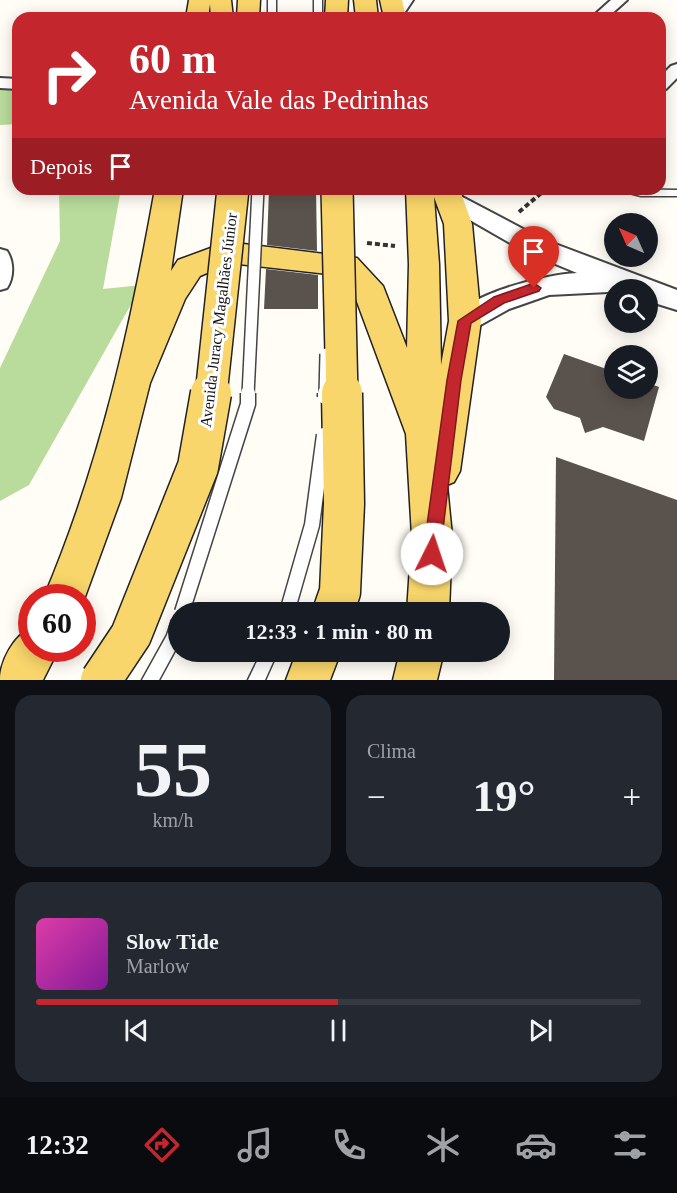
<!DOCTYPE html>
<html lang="pt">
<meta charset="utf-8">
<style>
body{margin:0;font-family:Georgia,serif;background:#242831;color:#f1f3f6;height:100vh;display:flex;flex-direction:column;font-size:22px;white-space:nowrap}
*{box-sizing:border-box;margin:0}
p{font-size:20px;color:#9ea1a6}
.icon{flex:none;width:33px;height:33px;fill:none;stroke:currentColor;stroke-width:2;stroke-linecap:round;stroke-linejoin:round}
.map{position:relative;height:680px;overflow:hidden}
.sheet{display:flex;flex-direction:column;gap:15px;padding:15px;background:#0d0f14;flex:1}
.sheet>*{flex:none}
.top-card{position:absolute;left:12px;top:12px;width:654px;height:183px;border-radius:18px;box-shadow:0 3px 15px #0003;background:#c4262e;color:#fff;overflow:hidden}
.needle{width:39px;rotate:315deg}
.controls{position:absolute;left:604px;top:213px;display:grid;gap:12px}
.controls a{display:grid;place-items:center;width:54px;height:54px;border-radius:50%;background:#171b24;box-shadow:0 3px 15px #0003;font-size:30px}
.speed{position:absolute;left:18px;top:584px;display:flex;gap:12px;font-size:30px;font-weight:700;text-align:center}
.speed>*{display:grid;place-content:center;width:78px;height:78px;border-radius:50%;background:#171b24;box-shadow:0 3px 15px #0003;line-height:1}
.speed .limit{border:9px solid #d22;background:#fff;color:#111}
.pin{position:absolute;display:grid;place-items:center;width:51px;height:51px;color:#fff;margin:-62px -26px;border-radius:50% 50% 50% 0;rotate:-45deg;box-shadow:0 0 6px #0007}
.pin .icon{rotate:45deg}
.me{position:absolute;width:66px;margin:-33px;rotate:4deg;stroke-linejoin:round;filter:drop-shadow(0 0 4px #0008)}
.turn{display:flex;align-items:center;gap:21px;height:126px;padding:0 18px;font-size:27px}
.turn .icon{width:78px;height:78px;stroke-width:2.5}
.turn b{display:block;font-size:42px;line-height:51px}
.then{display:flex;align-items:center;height:57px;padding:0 18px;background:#0003;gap:12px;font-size:22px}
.big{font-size:45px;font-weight:600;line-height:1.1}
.sheet .tile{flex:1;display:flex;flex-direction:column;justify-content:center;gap:9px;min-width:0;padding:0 21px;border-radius:18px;background:#242831}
.sheet .dial{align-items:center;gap:0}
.dial b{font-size:78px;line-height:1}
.song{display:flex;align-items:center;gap:18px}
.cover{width:72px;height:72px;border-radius:9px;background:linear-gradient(135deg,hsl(320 70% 55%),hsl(290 70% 35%))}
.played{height:6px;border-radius:3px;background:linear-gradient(90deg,#c4262e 50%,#363941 50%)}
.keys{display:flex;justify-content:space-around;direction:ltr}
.heat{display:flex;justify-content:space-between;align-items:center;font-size:33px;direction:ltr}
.sheet .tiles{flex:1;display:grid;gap:15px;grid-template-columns:1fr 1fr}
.tile:last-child{grid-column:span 2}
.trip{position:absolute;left:168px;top:602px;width:342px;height:60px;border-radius:30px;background:#171b24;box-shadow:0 3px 15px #0003;font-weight:600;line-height:60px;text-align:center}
.dock{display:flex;height:96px;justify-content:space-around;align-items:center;background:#090b0e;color:#9ea1a6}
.dock .icon{width:42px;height:42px}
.dock .selected{color:#c4262e}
.dock b{font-size:27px;color:#f1f3f6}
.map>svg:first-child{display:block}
.forest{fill:#b9dc9c}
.building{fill:#5a524d}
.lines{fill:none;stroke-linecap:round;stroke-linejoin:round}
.service-casing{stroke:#444;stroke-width:3}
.minor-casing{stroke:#444;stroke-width:4}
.tertiary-casing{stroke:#444;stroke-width:4}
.primary-casing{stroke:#222;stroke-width:3}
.path{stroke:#333;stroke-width:4;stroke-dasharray:5 3;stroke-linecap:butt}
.service{fill:#fff;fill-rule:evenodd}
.minor{fill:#fff;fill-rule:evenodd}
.tertiary{fill:#fff;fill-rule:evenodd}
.primary{fill:#f9d66b;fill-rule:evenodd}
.service-bridge-far1-casing{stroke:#444;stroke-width:14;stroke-linecap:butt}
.service-bridge-casing{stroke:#444;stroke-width:17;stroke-linecap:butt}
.primary-bridge-far1-casing{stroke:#222;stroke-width:34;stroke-linecap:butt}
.primary-bridge-casing{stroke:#222;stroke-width:43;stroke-linecap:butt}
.service-bridge-far1{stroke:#fff;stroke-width:11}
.service-bridge{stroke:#fff;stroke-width:14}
.primary-bridge-far1{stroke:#f9d66b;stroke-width:31}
.primary-bridge{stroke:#f9d66b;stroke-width:40}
.tree{fill:#8dad7f}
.route{fill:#c4262e;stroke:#7f191e;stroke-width:1.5}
.labels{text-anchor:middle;stroke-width:6;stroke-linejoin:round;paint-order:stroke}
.street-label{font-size:16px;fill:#111;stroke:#fff}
</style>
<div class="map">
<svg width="677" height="680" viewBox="0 0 677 680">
<rect width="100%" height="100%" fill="#fffdf5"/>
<g class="forest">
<path d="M0 89 18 91V124L0 125Z"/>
<path d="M59 189H121L103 289 142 285 29 485 0 501V368L60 241Z"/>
</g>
<g class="building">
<path d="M269 189H316L317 251 267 245Z"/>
<path d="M266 269 318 275V309H264Z"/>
<path d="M564 354 615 372V388H648V383L659 387 644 441 603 427 585 433 580 418 554 409 546 397Z"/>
<path d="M556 457 677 500V680H554Z"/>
</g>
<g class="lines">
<g class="service-casing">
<g id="service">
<rect x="268" y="0" width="8" height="18"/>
<rect x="314" y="0" width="8" height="18"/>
<path d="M620 189 677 190V196H641L621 191Z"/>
<path d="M178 617V645L159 680H142L167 635 172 620Z"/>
<path d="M262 651H278L265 680H248Z"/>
</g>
</g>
<g class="minor-casing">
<g id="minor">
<path d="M399 0H413L401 18H389L388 16Z"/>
<path d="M611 0H627L607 18H591Z"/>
<path d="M677 64V78L666 89 660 91V77L671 66Z"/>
<path d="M0 78 18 79V89L0 88Z"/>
<path d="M0 249 7 251C14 262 14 277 7 288L0 290Z"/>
</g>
</g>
<g class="tertiary-casing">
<path id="tertiary" d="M451 191 542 239 677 290V310L648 301V290L549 295 509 309 475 328 465 331 455 328 451 321C466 294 547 274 577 273L524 251 442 204 439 199 442 194Z"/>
</g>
<g class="primary-casing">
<g id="primary">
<path d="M189 0H231L233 18H211L210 4 208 18H186Z"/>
<path d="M238 0H260L259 18H237Z"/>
<path d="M326 0H348L347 18H325Z"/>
<path d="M354 0H376L378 18H356Z"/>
<path d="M380 0H402L406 18H384Z"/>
<path d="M155 189H183L171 271 178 260 227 242 357 258 383 286 407 348 409 264 406 189H458L461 193 472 224 481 321 460 471 454 482 447 485 452 536 449 612H407L412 536 406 434 353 291 337 275 230 263 200 276 185 299 150 383 121 498 82 605V597H44C100 465 130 330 155 189ZM434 197 444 224 449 321 441 365 439 264Z"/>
<path d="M32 628V648H59L43 680H0C0 661 14 635 32 628Z"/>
<path d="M297 651H341L330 680H286Z"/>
<path d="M400 651H444L437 680H393Z"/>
</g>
</g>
<g class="path">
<path d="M519 212 546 189"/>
<path d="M367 243 395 246"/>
</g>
<use href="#service" class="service"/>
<use href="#minor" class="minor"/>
<use href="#tertiary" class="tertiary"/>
<use href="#primary" class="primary"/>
<g class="service-bridge-far1-casing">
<g id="service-bridge-far1">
<path d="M248 395 258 189"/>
<path d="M325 395 326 354"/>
</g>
</g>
<g class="service-bridge-casing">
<g id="service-bridge">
<path d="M325 397V393"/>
<path d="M182 612 248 404V393"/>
<path d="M287 612 312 525 324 435"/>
</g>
</g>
<g class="primary-bridge-far1-casing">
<g id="primary-bridge-far1">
<path d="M337 189 342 395"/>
<path d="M211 395 233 189"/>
</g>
</g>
<g class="primary-bridge-casing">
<g id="primary-bridge">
<path d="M333 612 340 592 344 504 342 393"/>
<path d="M101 680 131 635 198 467 211 393"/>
</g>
</g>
<use href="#service-bridge-far1" class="service-bridge-far1"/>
<use href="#service-bridge" class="service-bridge"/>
<use href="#primary-bridge-far1" class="primary-bridge-far1"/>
<use href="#primary-bridge" class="primary-bridge"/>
</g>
<circle class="tree" cx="534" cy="268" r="8"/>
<path class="route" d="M534 283 541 288 539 291 504 303 471 323 461 380 440 554 438 559 432 561 426 559 423 554 447 380 458 321 494 297Z"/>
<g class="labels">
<g class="street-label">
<text transform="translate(218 320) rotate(-83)" y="6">Avenida Juracy Magalhães Júnior</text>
</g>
</g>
</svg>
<div class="controls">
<a><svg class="needle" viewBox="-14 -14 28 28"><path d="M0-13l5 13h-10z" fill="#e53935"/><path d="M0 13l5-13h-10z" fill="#9ea1a6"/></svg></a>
<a><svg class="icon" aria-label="search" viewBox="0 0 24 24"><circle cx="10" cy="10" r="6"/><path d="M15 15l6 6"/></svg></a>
<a><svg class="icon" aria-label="layers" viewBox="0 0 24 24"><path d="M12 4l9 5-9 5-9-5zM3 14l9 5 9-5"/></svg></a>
</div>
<div class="speed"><div class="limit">60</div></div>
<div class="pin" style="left:534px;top:288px;background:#d93025"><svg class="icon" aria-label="arrive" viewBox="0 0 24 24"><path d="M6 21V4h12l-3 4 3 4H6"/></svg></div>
<svg class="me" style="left:432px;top:554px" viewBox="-20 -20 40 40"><circle r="19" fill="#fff"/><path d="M0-13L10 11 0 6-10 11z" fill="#c4262e"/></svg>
<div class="trip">12:33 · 1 min · 80 m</div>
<div class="top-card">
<div class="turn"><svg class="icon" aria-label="right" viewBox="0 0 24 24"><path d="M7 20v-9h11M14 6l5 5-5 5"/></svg><div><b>60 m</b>Avenida Vale das Pedrinhas</div></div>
<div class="then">Depois<svg class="icon" aria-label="arrive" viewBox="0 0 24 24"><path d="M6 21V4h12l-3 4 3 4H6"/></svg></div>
</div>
</div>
<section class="sheet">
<div class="tiles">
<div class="tile dial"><b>55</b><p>km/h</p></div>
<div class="tile"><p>Clima</p>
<div class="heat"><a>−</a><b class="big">19°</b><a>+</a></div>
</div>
<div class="tile">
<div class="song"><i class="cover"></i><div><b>Slow Tide</b><p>Marlow</p></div></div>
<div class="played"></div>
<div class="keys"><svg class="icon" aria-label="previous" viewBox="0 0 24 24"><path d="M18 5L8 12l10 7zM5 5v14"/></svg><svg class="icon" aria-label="pause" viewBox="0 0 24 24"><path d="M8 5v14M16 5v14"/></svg><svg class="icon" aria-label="next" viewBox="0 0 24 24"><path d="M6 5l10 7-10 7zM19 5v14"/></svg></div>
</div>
</div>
</section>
<nav class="dock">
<b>12:32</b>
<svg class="icon selected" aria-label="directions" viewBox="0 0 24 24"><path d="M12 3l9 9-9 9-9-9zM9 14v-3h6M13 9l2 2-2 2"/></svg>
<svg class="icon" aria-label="music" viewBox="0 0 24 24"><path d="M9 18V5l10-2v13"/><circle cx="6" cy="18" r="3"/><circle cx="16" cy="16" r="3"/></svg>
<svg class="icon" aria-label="phone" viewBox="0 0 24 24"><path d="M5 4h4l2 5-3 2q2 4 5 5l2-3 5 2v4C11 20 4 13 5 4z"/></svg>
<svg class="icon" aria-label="climate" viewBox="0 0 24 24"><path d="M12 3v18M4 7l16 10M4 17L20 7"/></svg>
<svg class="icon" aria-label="car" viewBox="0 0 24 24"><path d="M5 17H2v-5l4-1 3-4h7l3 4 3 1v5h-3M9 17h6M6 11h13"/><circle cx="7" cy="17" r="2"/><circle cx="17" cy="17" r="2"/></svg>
<svg class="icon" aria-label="filters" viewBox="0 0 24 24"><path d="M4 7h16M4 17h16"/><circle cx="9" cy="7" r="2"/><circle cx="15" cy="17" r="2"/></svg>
</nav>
